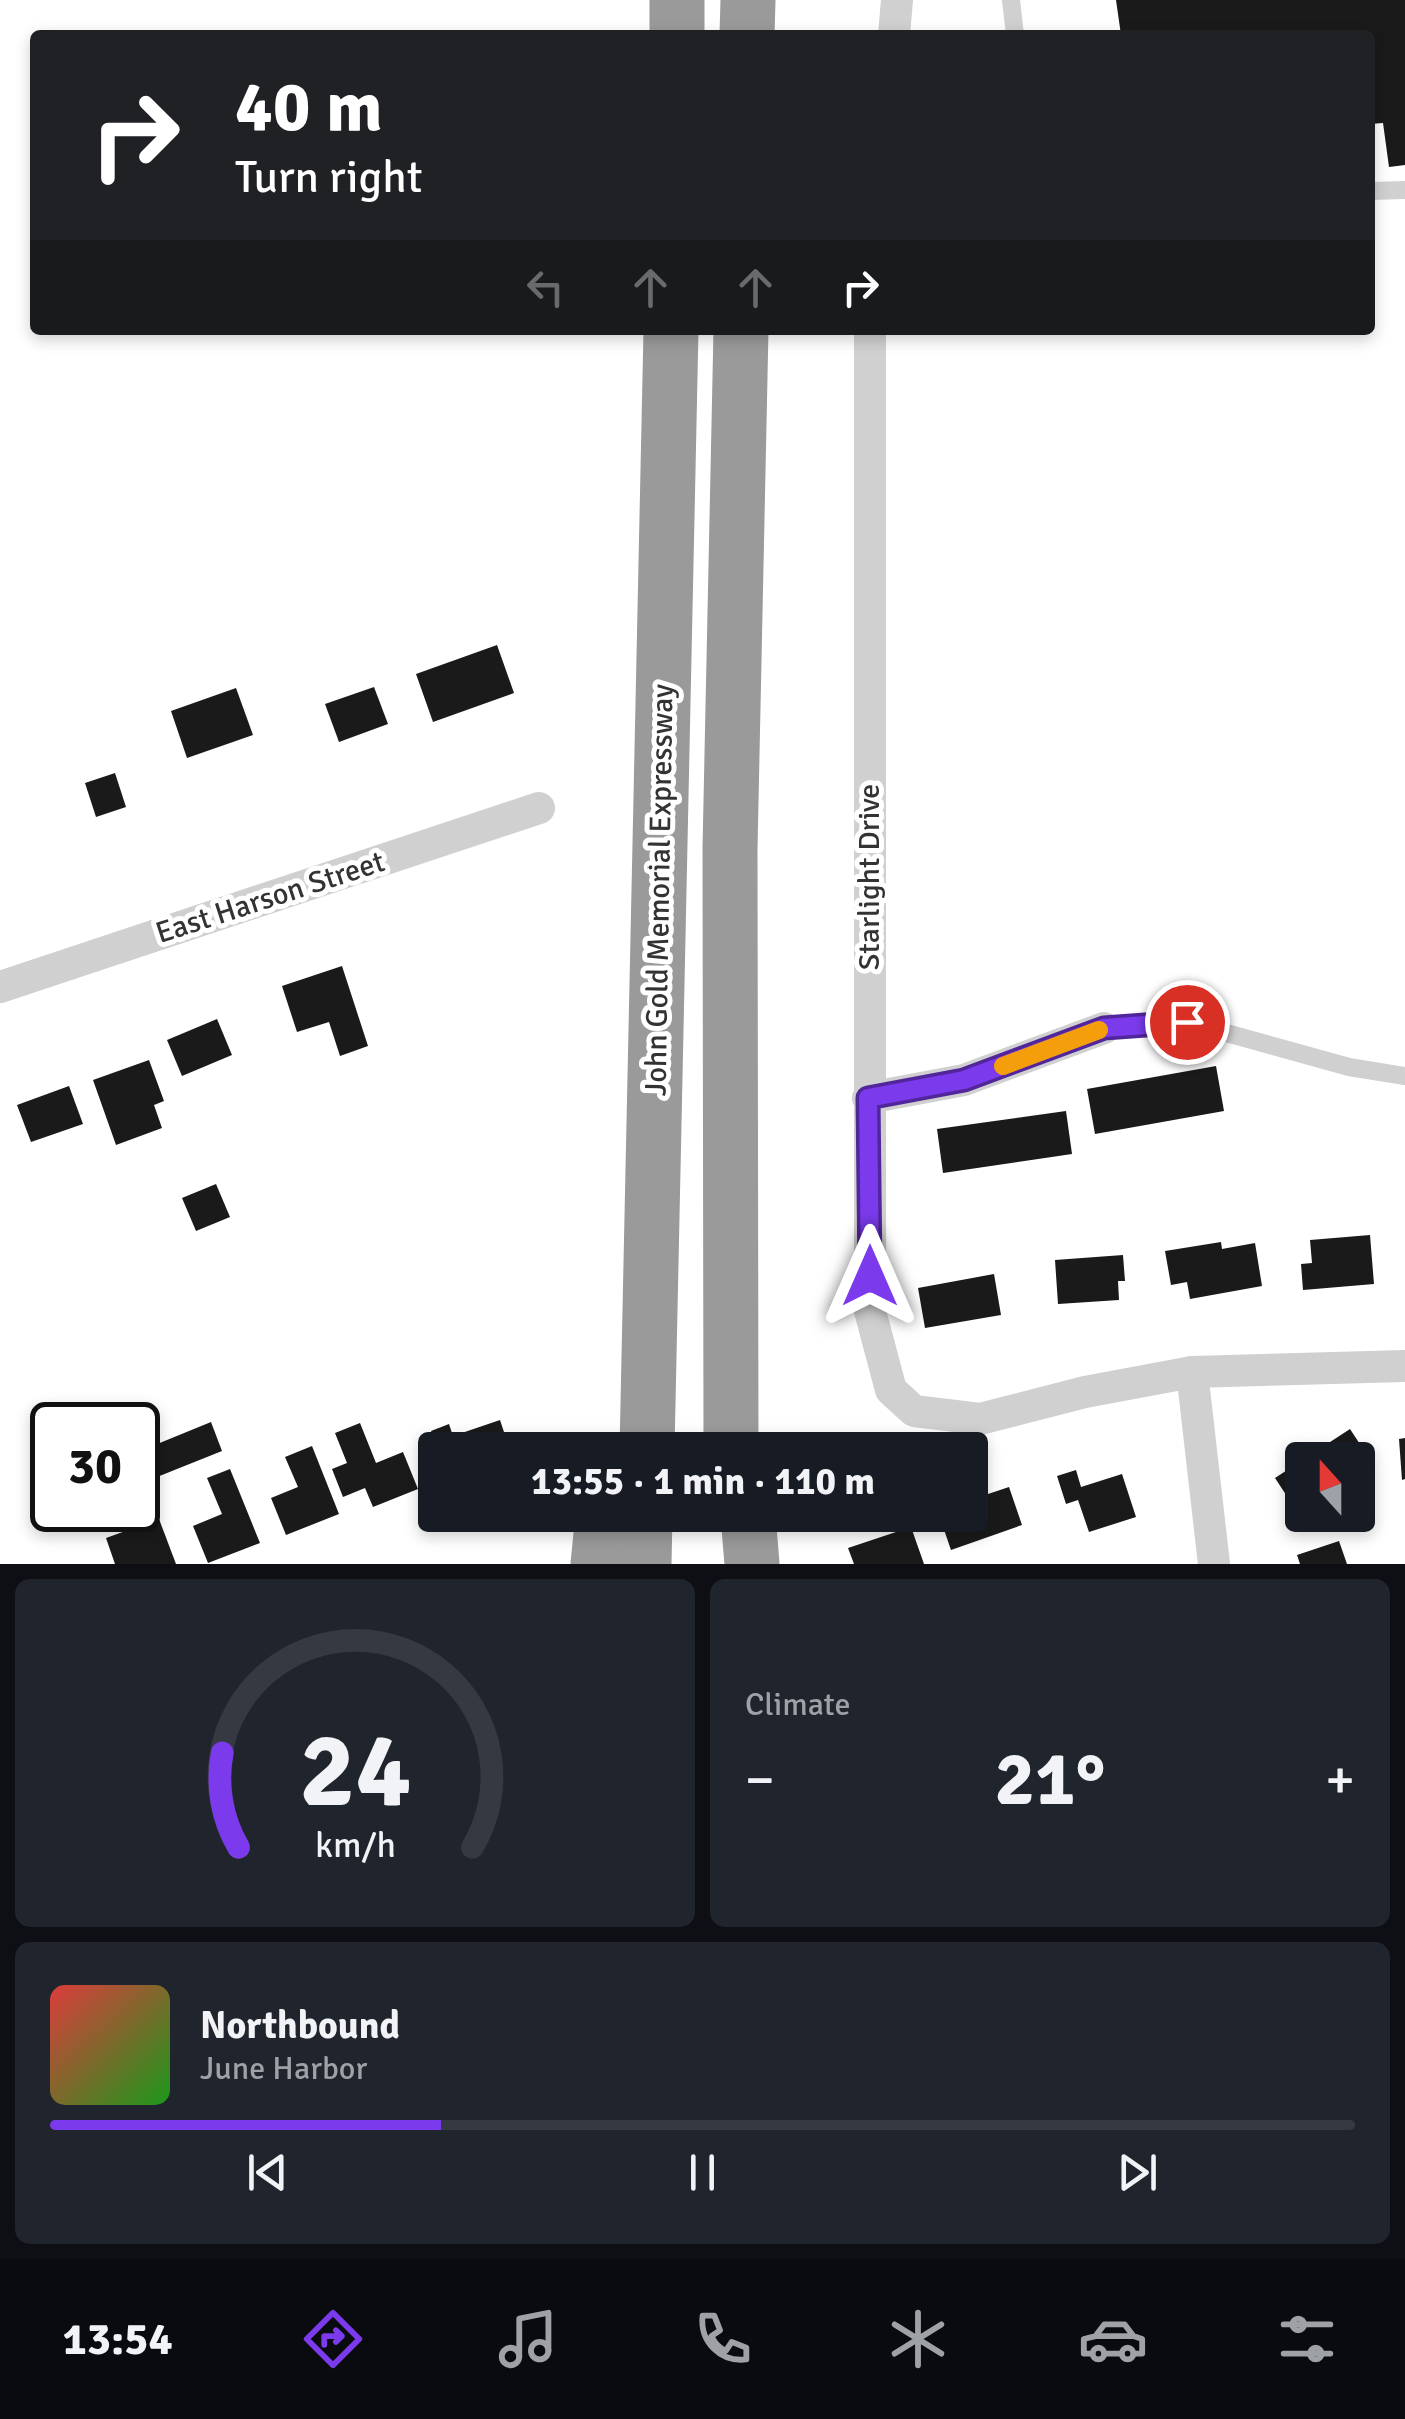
<!DOCTYPE html>
<meta charset="utf-8">
<style>
body{margin:0;font-family:Signika,sans-serif;background:#20242c;color:#f1f3f6;height:100vh;display:flex;flex-direction:column;font-size:38px;white-space:nowrap}
*{box-sizing:border-box;margin:0}
p{font-size:32px;color:#9ea1a6}
.icon{flex:none;width:55px;height:55px;fill:none;stroke:currentColor;stroke-width:2;stroke-linecap:round;stroke-linejoin:round}
.map{position:relative;height:1564px;overflow:hidden}
.drawer{display:flex;flex-direction:column;gap:15px;padding:15px;background:#0d0f14;flex:1}
.drawer>*{flex:none}
.hud{position:absolute;left:30px;top:30px;width:1345px;height:305px;border-radius:10px;box-shadow:0 5px 15px #0003;background:#202124;color:#fff;overflow:hidden}
.needle{width:65px;rotate:339deg}
.tools{position:absolute;left:1285px;top:1442px;display:grid;gap:20px}
.tools a{display:grid;place-items:center;width:90px;height:90px;border-radius:10px;background:#171b24;box-shadow:0 5px 15px #0003;font-size:50px}
.speed{position:absolute;left:30px;top:1402px;display:flex;gap:20px;font-size:50px;font-weight:700;text-align:center}
.speed>*{display:grid;place-content:center;width:130px;height:130px;border-radius:50%;background:#171b24;box-shadow:0 5px 15px #0003;line-height:1}
.speed .limit{border:5px solid #111;border-radius:15px;background:#fff;color:#111}
.pin{position:absolute;display:grid;place-items:center;width:85px;height:85px;color:#fff;margin:-42px;border:5px solid #fff;border-radius:50%;box-shadow:0 2px 10px #0007}
.me{position:absolute;width:110px;margin:-55px;rotate:0deg;stroke-linejoin:round;filter:drop-shadow(0 0 8px #0008)}
.turn{display:flex;align-items:center;gap:35px;height:210px;padding:0 40px;font-size:45px}
.turn .icon{width:130px;height:130px;stroke-width:2.5}
.turn b{display:block;font-size:70px;line-height:85px}
.lanes{display:flex;align-items:center;height:95px;padding:0 40px;background:#0003;justify-content:center;gap:50px;direction:ltr}
.lanes .off{opacity:.35}
.big{font-size:75px;font-weight:700;line-height:1.1}
.drawer .card{flex:1;display:flex;flex-direction:column;justify-content:center;gap:15px;min-width:0;padding:0 35px;border-radius:15px;background:#20242c}
.drawer .dial{align-items:center;gap:0}
.dial svg{height:260px;overflow:visible;fill:none;stroke:#363941;stroke-width:7;stroke-linecap:round;text-anchor:middle}
.dial text{fill:#f1f3f6;stroke:none}
.song{display:flex;align-items:center;gap:30px}
.cover{width:120px;height:120px;border-radius:15px;background:linear-gradient(135deg,hsl(0 70% 55%),hsl(120 70% 35%))}
.played{height:10px;border-radius:5px;background:linear-gradient(90deg,#7c3aed 30%,#363941 30%)}
.keys{display:flex;justify-content:space-around;direction:ltr}
.heat{display:flex;justify-content:space-between;align-items:center;font-size:55px;direction:ltr}
.drawer .tiles{flex:1;display:grid;gap:15px;grid-template-columns:1fr 1fr}
.card:last-child{grid-column:span 2}
.trip{position:absolute;left:418px;top:1432px;width:570px;height:100px;border-radius:10px;background:#171b24;box-shadow:0 5px 15px #0003;font-weight:700;line-height:100px;text-align:center}
.dock{display:flex;height:160px;justify-content:space-around;align-items:center;background:#090b0e;color:#9ea1a6}
.dock .icon{width:70px;height:70px}
.dock .on{color:#7c3aed}
.dock b{font-size:45px;color:#f1f3f6}
.map>svg:first-child{display:block}
.building{fill:#1a1a1a}
.lines{fill:none;stroke-linecap:round;stroke-linejoin:round}
.lane{stroke:#d0d0d0;stroke-width:18}
.street{stroke:#d0d0d0;stroke-width:32}
.highway{stroke:#9a9a9a;stroke-width:55}
.route-casing{stroke:#51269a;stroke-width:25}
.route{stroke:#7c3aed;stroke-width:18}
.slow{stroke:#f59e0b;stroke-width:18}
.labels{text-anchor:middle;stroke-width:10;stroke-linejoin:round;paint-order:stroke}
.street-label{font-size:30px;fill:#333;stroke:#fff}
</style>
<div class="map">
<svg width="1405" height="1564" viewBox="0 0 1405 1564">
<rect width="100%" height="100%" fill="#fff"/>
<g class="building">
<path d="M1116 0H1405V165L1389 167 1383 123 1370 124V35H1121Z"/>
<path d="M497 645 514 693 433 722 416 674Z"/>
<path d="M374 687 388 724 339 742 325 704Z"/>
<path d="M236 688 253 735 187 758 171 711Z"/>
<path d="M115 773 126 807 96 817 85 783Z"/>
<path d="M342 966 368 1046 340 1056 329 1022 297 1032 282 986Z"/>
<path d="M217 1019 232 1055 182 1076 167 1040Z"/>
<path d="M149 1060 164 1101 154 1105 162 1128 116 1145 93 1080Z"/>
<path d="M1216 1066 1224 1111 1095 1134 1087 1089Z"/>
<path d="M69 1086 83 1124 31 1142 17 1105Z"/>
<path d="M1066 1111 1072 1154 943 1173 937 1129Z"/>
<path d="M216 1184 230 1217 196 1231 182 1198Z"/>
<path d="M1370 1235 1374 1284 1303 1290 1301 1264 1312 1263 1310 1240Z"/>
<path d="M1221 1242 1222 1249 1255 1243 1262 1286 1190 1299 1187 1282 1171 1285 1165 1251Z"/>
<path d="M1123 1255 1125 1281H1118L1119 1300 1058 1304 1055 1260Z"/>
<path d="M994 1274 1001 1315 925 1328 918 1288Z"/>
<path d="M500 1420 510 1450H437L431 1431 449 1424 453 1436Z"/>
<path d="M211 1422 222 1451 157 1477 145 1449Z"/>
<path d="M360 1423 376 1463 403 1452 418 1489 373 1507 365 1488 343 1497 332 1469 347 1463 335 1433Z"/>
<path d="M1350 1429 1375 1467 1358 1478V1460H1302V1514L1300 1516 1275 1478Z"/>
<path d="M1405 1438V1479L1402 1480 1399 1439Z"/>
<path d="M312 1446 339 1514 286 1535 271 1498 298 1487 285 1457Z"/>
<path d="M230 1469 260 1543 208 1563 193 1526 222 1514 207 1478Z"/>
<path d="M1076 1470 1081 1487 1122 1474 1136 1517 1089 1532 1078 1500 1066 1504 1057 1476Z"/>
<path d="M1009 1487 1022 1525 951 1550 939 1515H970V1500Z"/>
<path d="M159 1519 176 1564H115L106 1538Z"/>
<path d="M911 1527 924 1564H854L848 1548Z"/>
<path d="M1339 1541 1347 1564H1300L1297 1555Z"/>
</g>
<g class="lines">
<g class="lane">
<path d="M1011 0 1015 35"/>
<path d="M1370 191 1405 190"/>
<path d="M1104 1028 1187 1022 1349 1067 1405 1076"/>
</g>
<g class="street">
<path d="M894 35 897 0"/>
<path d="M870 330V1311L891 1390 914 1411 980 1419 1085 1392 1192 1372 1405 1366"/>
<path d="M0 987 539 808"/>
<path d="M868 1098 964 1080 1104 1028"/>
<path d="M1192 1372 1214 1564"/>
</g>
<g class="highway">
<path d="M677 35V0"/>
<path d="M747 35 748 0"/>
<path d="M647 1450 671 330"/>
<path d="M731 1450 730 849 741 330"/>
<path d="M748 1515 752 1564"/>
<path d="M598 1564 603 1515"/>
<path d="M644 1564 645 1515"/>
</g>
</g>
<g class="lines">
<g class="route-casing">
<path id="route" d="M870 1276 868 1098 964 1080 1104 1028 1187 1022"/>
</g>
<use href="#route" class="route"/>
<path class="slow" d="M1003 1066 1099 1030"/>
</g>
<g class="labels">
<g class="street-label">
<text transform="translate(869 877) rotate(-90)" y="10">Starlight Drive</text>
<text transform="translate(659 890) rotate(-89)" y="10">John Gold Memorial Expressway</text>
<text transform="translate(270 897) rotate(-18)" y="10">East Harson Street</text>
</g>
</g>
</svg>
<div class="tools">
<a><svg class="needle" viewBox="-14 -14 28 28"><path d="M0-13l5 13h-10z" fill="#e53935"/><path d="M0 13l5-13h-10z" fill="#9ea1a6"/></svg></a>
</div>
<div class="speed"><div class="limit">30</div></div>
<div class="pin" style="left:1187px;top:1022px;background:#d93025"><svg class="icon" aria-label="arrive" viewBox="0 0 24 24"><path d="M6 21V4h12l-3 4 3 4H6"/></svg></div>
<svg class="me" style="left:870px;top:1276px" viewBox="-20 -20 40 40"><path d="M0-17L14 15 0 8-14 15z" fill="#7c3aed" stroke="#fff" stroke-width="4"/></svg>
<div class="trip">13:55 · 1 min · 110 m</div>
<div class="hud">
<div class="turn"><svg class="icon" aria-label="right" viewBox="0 0 24 24"><path d="M7 20v-9h11M14 6l5 5-5 5"/></svg><div><b>40 m</b>Turn right</div></div>
<div class="lanes"><svg class="icon off" aria-label="left" viewBox="0 0 24 24"><path d="M17 20v-9H6M10 6l-5 5 5 5"/></svg><svg class="icon off" aria-label="ahead" viewBox="0 0 24 24"><path d="M12 20V5M6 11l6-6 6 6"/></svg><svg class="icon off" aria-label="ahead" viewBox="0 0 24 24"><path d="M12 20V5M6 11l6-6 6 6"/></svg><svg class="icon" aria-label="right" viewBox="0 0 24 24"><path d="M7 20v-9h11M14 6l5 5-5 5"/></svg></div>
</div>
</div>
<section class="drawer">
<div class="tiles">
<div class="card dial"><svg viewBox="0 0 100 80">
<path d="M14 69A42 42 0 1 1 86 69"/>
<path d="M14 69A42 42 0 0 1 9 40" stroke="#7c3aed"/>
<text x="50" y="56" font-size="32" font-weight="700">24</text>
<text x="50" y="72" font-size="11">km/h</text>
</svg></div>
<div class="card"><p>Climate</p>
<div class="heat"><a>−</a><b class="big">21°</b><a>+</a></div>
</div>
<div class="card">
<div class="song"><i class="cover"></i><div><b>Northbound</b><p>June Harbor</p></div></div>
<div class="played"></div>
<div class="keys"><svg class="icon" aria-label="previous" viewBox="0 0 24 24"><path d="M18 5L8 12l10 7zM5 5v14"/></svg><svg class="icon" aria-label="pause" viewBox="0 0 24 24"><path d="M8 5v14M16 5v14"/></svg><svg class="icon" aria-label="next" viewBox="0 0 24 24"><path d="M6 5l10 7-10 7zM19 5v14"/></svg></div>
</div>
</div>
</section>
<nav class="dock">
<b>13:54</b>
<svg class="icon on" aria-label="directions" viewBox="0 0 24 24"><path d="M12 3l9 9-9 9-9-9zM9 14v-3h6M13 9l2 2-2 2"/></svg>
<svg class="icon" aria-label="music" viewBox="0 0 24 24"><path d="M9 18V5l10-2v13"/><circle cx="6" cy="18" r="3"/><circle cx="16" cy="16" r="3"/></svg>
<svg class="icon" aria-label="phone" viewBox="0 0 24 24"><path d="M5 4h4l2 5-3 2q2 4 5 5l2-3 5 2v4C11 20 4 13 5 4z"/></svg>
<svg class="icon" aria-label="climate" viewBox="0 0 24 24"><path d="M12 3v18M4 7l16 10M4 17L20 7"/></svg>
<svg class="icon" aria-label="car" viewBox="0 0 24 24"><path d="M5 17H2v-5l4-1 3-4h7l3 4 3 1v5h-3M9 17h6M6 11h13"/><circle cx="7" cy="17" r="2"/><circle cx="17" cy="17" r="2"/></svg>
<svg class="icon" aria-label="filters" viewBox="0 0 24 24"><path d="M4 7h16M4 17h16"/><circle cx="9" cy="7" r="2"/><circle cx="15" cy="17" r="2"/></svg>
</nav>
